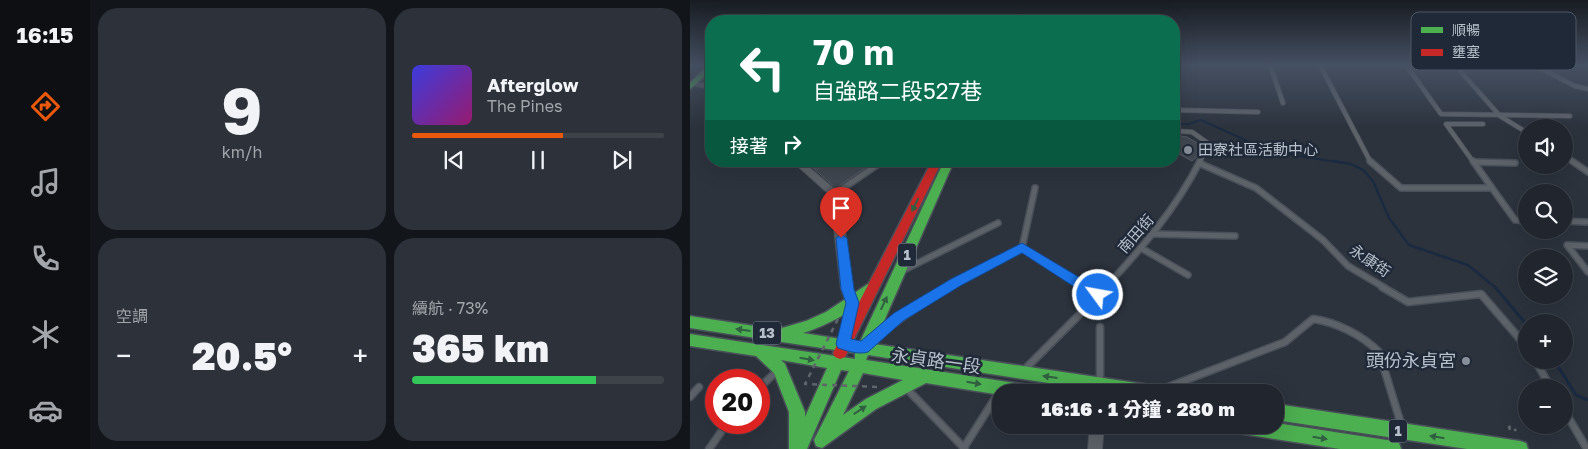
<!DOCTYPE html>
<html lang="zh-TW">
<meta charset="utf-8">
<style>
body{margin:0;font-family:"Golos Text","Noto Sans TC",sans-serif;background:#2d323a;color:#f1f3f6;height:100vh;display:flex;flex-direction:column;font-size:19px;white-space:nowrap}
*{box-sizing:border-box;margin:0}
p{font-size:16px;color:#a2a5aa}
.icon{flex:none;width:28px;height:28px;fill:none;stroke:currentColor;stroke-width:2;stroke-linecap:round;stroke-linejoin:round}
.map{position:relative;flex:1;overflow:hidden}
.side{display:flex;flex-direction:column;gap:8px;padding:8px;background:#121519;width:600px}
.side>*{flex:none}
.top-card{position:absolute;left:15px;top:15px;width:475px;height:152px;border-radius:20px;box-shadow:0 5px 20px #0002,0 0 0 1px #3e434a;background:#0b6e4f;color:#fff;overflow:hidden}
.tools{position:absolute;left:828px;top:119px;display:grid;gap:10px}
.tools a{display:grid;place-items:center;width:55px;height:55px;border-radius:50%;background:#21262e;box-shadow:0 5px 20px #0002,0 0 0 1px #3e434a;font-size:25px}
.speed{position:absolute;left:15px;top:369px;display:flex;gap:10px;font-size:25px;font-weight:700;text-align:center}
.speed>*{display:grid;place-content:center;width:65px;height:65px;border-radius:50%;background:#21262e;box-shadow:0 5px 20px #0002,0 0 0 1px #3e434a;line-height:1}
.speed .limit{border:8px solid #d22;background:#fff;color:#111}
.pin{position:absolute;display:grid;place-items:center;width:42px;height:42px;color:#fff;margin:-51px -21px;border-radius:50% 50% 50% 0;rotate:-45deg;box-shadow:0 0 5px #0007}
.pin .icon{rotate:45deg}
.me{position:absolute;width:55px;margin:-28px;rotate:302deg;stroke-linejoin:round;filter:drop-shadow(0 0 4px #0008)}
.turn{display:flex;align-items:center;gap:18px;height:105px;padding:0 25px;font-size:22px}
.turn .icon{width:65px;height:65px;stroke-width:2.5}
.turn b{display:block;font-size:35px;line-height:42px}
.then{display:flex;align-items:center;height:48px;padding:0 25px;background:#0003;gap:10px;font-size:19px}
.big{font-size:38px;font-weight:800;line-height:1.1}
.side .widget{flex:1;display:flex;flex-direction:column;justify-content:center;gap:8px;min-width:0;padding:0 18px;border-radius:20px;background:#2d323a}
.side .dial{align-items:center;gap:0}
.dial b{font-size:65px;line-height:1}
.song{display:flex;align-items:center;gap:15px}
.cover{width:60px;height:60px;border-radius:8px;background:linear-gradient(135deg,hsl(240 70% 55%),hsl(320 70% 35%))}
.played{height:5px;border-radius:2px;background:linear-gradient(90deg,#ea580c 60%,#3e434a 60%)}
.keys{display:flex;justify-content:space-around;direction:ltr}
.heat{display:flex;justify-content:space-between;align-items:center;font-size:28px;direction:ltr}
.charge{height:8px;border-radius:4px;background:linear-gradient(90deg,#34c759 73%,#3e434a 0)}
.side .tiles{flex:1;display:grid;gap:8px;grid-template-columns:repeat(2,1fr)}
.trip{position:absolute;left:302px;top:384px;width:292px;height:50px;border-radius:20px;background:#21262e;box-shadow:0 5px 20px #0002,0 0 0 1px #3e434a;font-weight:800;line-height:50px;text-align:center}
main{display:flex;flex:1;min-height:0}
.menu{display:flex;flex-direction:column;width:90px;justify-content:space-around;align-items:center;background:#0d0f12;color:#a2a5aa}
.menu .icon{width:35px;height:35px}
.menu .active{color:#ea580c}
.menu b{font-size:22px;color:#f1f3f6}
.map>svg:first-child{display:block}
.lines{fill:none;stroke-linecap:round;stroke-linejoin:round}
.stream-far2{stroke:#1a2a41;stroke-width:2}
.stream-far1{stroke:#1a2a41;stroke-width:2.5}
.stream{stroke:#1a2a41;stroke-width:3}
.building{fill:#414750;stroke:#555a63}
.lane-far2-casing{stroke:#4a5059;stroke-width:5.5}
.lane-far1-casing{stroke:#4a5059;stroke-width:8}
.lane-casing{stroke:#4a5059;stroke-width:9}
.street-casing{stroke:#4a5059;stroke-width:2}
.fast-casing{stroke:#4a5059;stroke-width:3}
.jam-casing{stroke:#4a5059;stroke-width:3}
.path{stroke:#5f656b;stroke-width:2.5;stroke-dasharray:5 5;stroke-linecap:butt}
.lane-far2{stroke:#5d6269;stroke-width:4}
.lane-far1{stroke:#5d6269;stroke-width:5}
.lane{stroke:#5d6269;stroke-width:6}
.street{fill:#5d6269;fill-rule:evenodd}
.fast{fill:#4caf50;fill-rule:evenodd}
.jam{fill:#c62828;fill-rule:evenodd}
.path-bridge{stroke:#5f656b;stroke-width:2.5;stroke-dasharray:5 5;stroke-linecap:butt}
.oneway{fill:#315f42}
.route{fill:#1a73e8;stroke:#114b97}
.poi-dot{fill:#878f9a;stroke:#1f2938;stroke-width:2}
.labels{text-anchor:middle;stroke-width:5;stroke-linejoin:round;paint-order:stroke}
.shield{fill:#1f2938;stroke:#8a93a0;stroke-width:1}
.shield-label{font-size:14px;font-weight:bold;fill:#b8c0cc}
.poi-label{font-size:15px;fill:#b8c0cc;stroke:#1f2938;text-anchor:start}
.street-label{font-size:15px;fill:#b8c0cc;stroke:#1f2938}
.near-street-label{font-size:18px;fill:#b8c0cc;stroke:#1f2938}
.near-poi-label{font-size:18px;fill:#b8c0cc;stroke:#1f2938;text-anchor:end}
.key{fill:#1f2938;stroke:#4d5664;stroke-width:1}
.key-label{font-size:14px;fill:#b8c0cc}
</style>
<main>
<nav class="menu">
<b>16:15</b>
<svg class="icon active" aria-label="directions" viewBox="0 0 24 24"><path d="M12 3l9 9-9 9-9-9zM9 14v-3h6M13 9l2 2-2 2"/></svg>
<svg class="icon" aria-label="music" viewBox="0 0 24 24"><path d="M9 18V5l10-2v13"/><circle cx="6" cy="18" r="3"/><circle cx="16" cy="16" r="3"/></svg>
<svg class="icon" aria-label="phone" viewBox="0 0 24 24"><path d="M5 4h4l2 5-3 2q2 4 5 5l2-3 5 2v4C11 20 4 13 5 4z"/></svg>
<svg class="icon" aria-label="climate" viewBox="0 0 24 24"><path d="M12 3v18M4 7l16 10M4 17L20 7"/></svg>
<svg class="icon" aria-label="car" viewBox="0 0 24 24"><path d="M5 17H2v-5l4-1 3-4h7l3 4 3 1v5h-3M9 17h6M6 11h13"/><circle cx="7" cy="17" r="2"/><circle cx="17" cy="17" r="2"/></svg>
</nav>
<section class="side">
<div class="tiles">
<div class="widget dial"><b>9</b><p>km/h</p></div>
<div class="widget">
<div class="song"><i class="cover"></i><div><b>Afterglow</b><p>The Pines</p></div></div>
<div class="played"></div>
<div class="keys"><svg class="icon" aria-label="previous" viewBox="0 0 24 24"><path d="M18 5L8 12l10 7zM5 5v14"/></svg><svg class="icon" aria-label="pause" viewBox="0 0 24 24"><path d="M8 5v14M16 5v14"/></svg><svg class="icon" aria-label="next" viewBox="0 0 24 24"><path d="M6 5l10 7-10 7zM19 5v14"/></svg></div>
</div>
<div class="widget"><p>空調</p>
<div class="heat"><a>−</a><b class="big">20.5°</b><a>+</a></div>
</div>
<div class="widget"><p>續航 · 73%</p><b class="big">365 km</b><div class="charge"></div></div>
</div>
</section>
<div class="map">
<svg width="898" height="449" viewBox="0 0 898 449">
<rect width="100%" height="100%" fill="#2c333d"/>
<g class="lines">
<path class="stream-far2" d="M484 124H498L511 120 582 152 653 163"/>
<path class="stream-far1" d="M644 161 661 164 673 170 683 181 699 218 719 245 778 265 806 288"/>
<g class="stream">
<path d="M805 287 836 324"/>
<path d="M864 360 886 395 898 400"/>
</g>
</g>
<g class="building">
<path d="M484 135 497 137 511 145 508 156 502 161 484 151Z"/>
<path d="M136 161H185L150 185 148 190 123 168 128 169Z"/>
</g>
<g class="lines">
<g class="lane-far2-casing">
<g id="lane-far2">
<path d="M580 65 593 103"/>
<path d="M630 65 681 163"/>
<path d="M716 65 751 114 880 116"/>
<path d="M765 65 810 116 836 132"/>
<path d="M844 65 885 86 898 89"/>
<path d="M484 110 568 112"/>
<path d="M484 131 502 132 519 144 509 163"/>
<path d="M874 156 884 163"/>
<path d="M784 162 813 163"/>
<path d="M129 163 132 161"/>
<path d="M191 163 194 161"/>
<path d="M784 163 756 124H793"/>
</g>
</g>
<g class="lane-far1-casing">
<g id="lane-far1">
<path d="M680 161 711 188H802L825 220 836 221"/>
<path d="M783 161 802 188"/>
<path d="M882 161 898 172"/>
<path d="M784 162 825 163"/>
<path d="M511 164 566 188 633 240 658 266 695 288"/>
<path d="M126 165 131 161"/>
<path d="M152 189 193 161"/>
<path d="M874 221 896 222"/>
<path d="M463 234 545 236"/>
<path d="M898 246 877 245 898 272"/>
<path d="M332 248 396 288"/>
<path d="M332 248 345 188"/>
<path d="M451 248 498 275"/>
<path d="M216 269 308 223"/>
<path d="M257 288 332 248"/>
<path d="M415 288C451 249 486 209 510 161"/>
</g>
</g>
<g class="lane-casing">
<g id="lane">
<path d="M394 287 407 295"/>
<path d="M692 287 718 302 791 294 836 346"/>
<path d="M410 327V380"/>
<path d="M188 335 222 310 259 287"/>
<path d="M845 360 861 388"/>
<path d="M337 367 417 287"/>
<path d="M69 388 87 371"/>
<path d="M217 389 275 449"/>
<path d="M465 392 595 342 623 319C646 322 672 335 689 352L711 424"/>
<path d="M0 397 9 387"/>
<path d="M874 410 897 449"/>
<path d="M19 449 38 422"/>
<path d="M273 449 309 392"/>
</g>
</g>
<g class="street-casing">
<g id="street">
<path d="M0 81 21 85V89L0 85Z"/>
<path d="M102 161H112L150 194 163 289 168 306 166 309 162 311 158 309 151 289 140 195Z"/>
<path d="M400 425H414L412 449H398Z"/>
</g>
</g>
<g class="fast-casing">
<g id="fast">
<path d="M18 65H21V71L0 89V83Z"/>
<path d="M254 161H264L184 344 460 385 465 387 467 392H417L178 355 176 360 338 385 343 387 346 392H311V395L236 383 186 409 132 448 126 446 124 440 159 371 151 370 117 449H99V412L84 373 66 356 0 346V334L165 359V353L0 328V316L91 330 92 328 116 321 136 312 178 284 182 285 184 289C175 307 133 327 113 333L170 342ZM91 360 137 368 115 417V412L95 364ZM173 373 213 380 176 399 153 415Z"/>
<path d="M586 404 830 441 836 443 838 449H777L586 420Z"/>
<path d="M586 423 703 441 709 443 711 449H650L547 433 541 431 539 425H586Z"/>
</g>
</g>
<g class="jam-casing">
<path id="jam" d="M242 161H252L155 357 150 359 145 357 143 353 145 349Z"/>
</g>
<path class="path" d="M820 430 819 427 822 426 826 431"/>
<use href="#lane-far2" class="lane-far2"/>
<use href="#lane-far1" class="lane-far1"/>
<use href="#lane" class="lane"/>
<use href="#street" class="street"/>
<use href="#fast" class="fast"/>
<use href="#jam" class="jam"/>
<path class="path-bridge" d="M148 319 115 384 190 387"/>
</g>
<defs><path id="oneway-solid" d="M-6-.8H1V-3.2L6.5 0L1 3.2V.8H-6Z" transform="scale(1.25)"/></defs>
<g class="oneway">
<use href="#oneway-solid" transform="translate(225 205) rotate(116)"/>
<use href="#oneway-solid" transform="translate(194 303) rotate(-65)"/>
<use href="#oneway-solid" transform="translate(53 330) rotate(-172)"/>
<use href="#oneway-solid" transform="translate(117 359) rotate(10)"/>
<use href="#oneway-solid" transform="translate(360 377) rotate(-172)"/>
<use href="#oneway-solid" transform="translate(284 383) rotate(10)"/>
<use href="#oneway-solid" transform="translate(170 410) rotate(-33)"/>
<use href="#oneway-solid" transform="translate(747 437) rotate(-171)"/>
<use href="#oneway-solid" transform="translate(630 438) rotate(9)"/>
</g>
<linearGradient id="sky" x2="0" y2="1"><stop stop-color="#181c22"/><stop offset="0.51" stop-color="#455062"/><stop offset="1" stop-color="#455062" stop-opacity="0"/></linearGradient>
<rect width="898" height="128" fill="url(#sky)"/>
<path class="route" d="M151 234 157 238 164 289 169 303 161 339 171 341 204 313 261 279 332 243 412 291 414 295 408 300 403 299 332 253 270 286 213 321 178 352C169 355 157 351 148 348L146 344 156 303 151 289 146 238Z"/>
<g class="poi-dot">
<circle cx="498" cy="150" r="5"/>
<circle cx="776" cy="361" r="5"/>
</g>
<g class="labels">
<g class="shield">
<rect x="208" y="243.5" width="18" height="23" rx="4"/>
<rect x="63" y="321.5" width="28" height="23" rx="4"/>
<rect x="699" y="419.5" width="18" height="23" rx="4"/>
</g>
<g class="shield-label">
<text x="217" y="260">1</text>
<text x="77" y="338">13</text>
<text x="708" y="436">1</text>
</g>
<g class="poi-label">
<text x="508" y="155">田寮社區活動中心</text>
</g>
<g class="street-label">
<text transform="translate(446 234) rotate(-49)" y="5">南田街</text>
<text transform="translate(680 261) rotate(34)" y="5">永康街</text>
</g>
<g class="near-street-label">
<text transform="translate(246 361) rotate(8)" y="6">永貞路一段</text>
</g>
<g class="near-poi-label">
<text x="766" y="367">頭份永貞宮</text>
</g>
</g>
<rect x="721" y="12" width="165" height="58" rx="8" class="key"/>
<rect x="731" y="27" width="22" height="6" fill="#4caf50"/>
<rect x="731" y="49" width="22" height="7" fill="#c62828"/>
<g class="key-label">
<text x="762" y="35">順暢</text>
<text x="762" y="57">壅塞</text>
</g>
</svg>
<div class="tools">
<a><svg class="icon" aria-label="sound" viewBox="0 0 24 24"><path d="M4 9h4l5-4v14l-5-4H4zM17 9q2 3 0 6"/></svg></a>
<a><svg class="icon" aria-label="search" viewBox="0 0 24 24"><circle cx="10" cy="10" r="6"/><path d="M15 15l6 6"/></svg></a>
<a><svg class="icon" aria-label="layers" viewBox="0 0 24 24"><path d="M12 4l9 5-9 5-9-5zM3 14l9 5 9-5"/></svg></a>
<a>+</a>
<a>−</a>
</div>
<div class="speed"><div class="limit">20</div></div>
<div class="pin" style="left:151px;top:238px;background:#d93025"><svg class="icon" aria-label="arrive" viewBox="0 0 24 24"><path d="M6 21V4h12l-3 4 3 4H6"/></svg></div>
<svg class="me" style="left:408px;top:295px" viewBox="-20 -20 40 40"><circle r="17" fill="#1a73e8" stroke="#fff" stroke-width="3"/><path d="M0-11L8 9 0 5-8 9z" fill="#fff"/></svg>
<div class="trip">16:16 · 1 分鐘 · 280 m</div>
<div class="top-card">
<div class="turn"><svg class="icon" aria-label="left" viewBox="0 0 24 24"><path d="M17 20v-9H6M10 6l-5 5 5 5"/></svg><div><b>70 m</b>自強路二段527巷</div></div>
<div class="then">接著<svg class="icon" aria-label="right" viewBox="0 0 24 24"><path d="M7 20v-9h11M14 6l5 5-5 5"/></svg></div>
</div>
</div>
</main>
